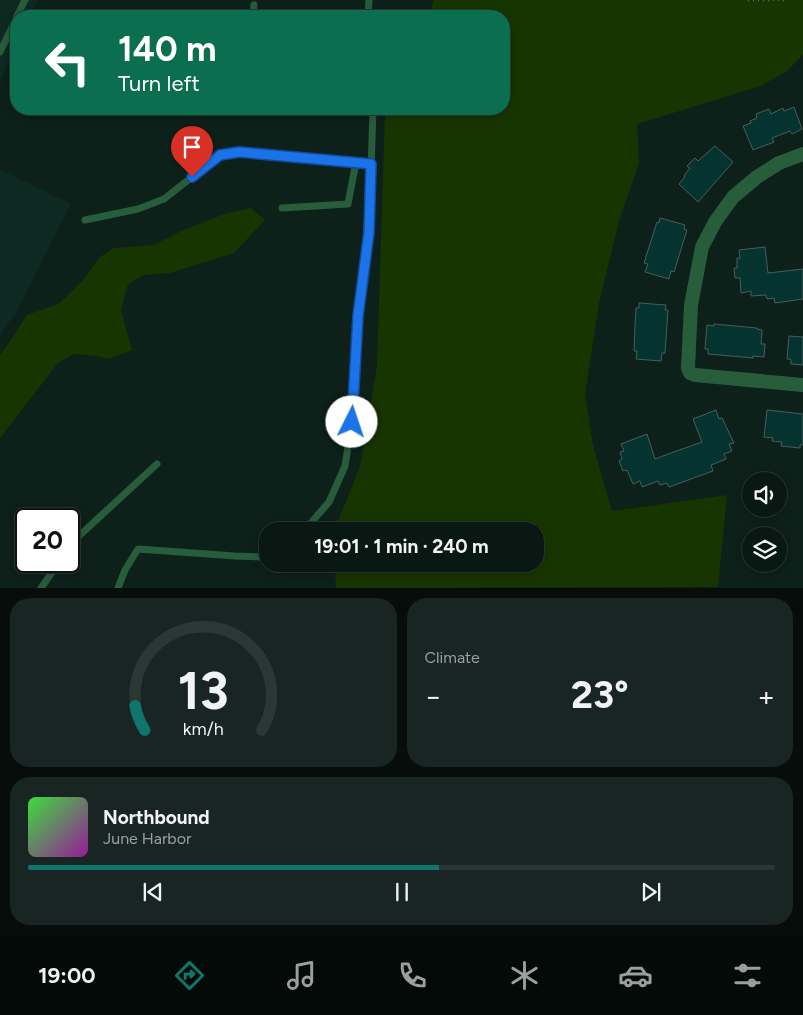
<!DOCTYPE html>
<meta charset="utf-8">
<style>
body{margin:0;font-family:Figtree,sans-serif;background:#182522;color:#f1f3f6;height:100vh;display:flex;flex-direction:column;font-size:19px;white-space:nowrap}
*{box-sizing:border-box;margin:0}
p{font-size:16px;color:#99a0a0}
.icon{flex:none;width:28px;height:28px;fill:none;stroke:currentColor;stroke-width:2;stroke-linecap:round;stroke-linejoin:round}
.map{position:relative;height:588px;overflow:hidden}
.sheet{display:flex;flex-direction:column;gap:10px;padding:10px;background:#060d0b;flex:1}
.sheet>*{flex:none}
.hud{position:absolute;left:10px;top:10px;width:500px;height:105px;border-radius:20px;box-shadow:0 2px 12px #0003,0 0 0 1px #2a3734;background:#0b6e4f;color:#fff;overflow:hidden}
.controls{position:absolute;left:742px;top:472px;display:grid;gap:10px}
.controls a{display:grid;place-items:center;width:45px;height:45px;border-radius:50%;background:#0a1814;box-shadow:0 2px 12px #0003,0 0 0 1px #2a3734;font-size:25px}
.speed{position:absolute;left:15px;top:508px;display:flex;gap:10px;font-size:25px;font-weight:700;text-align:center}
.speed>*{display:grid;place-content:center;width:65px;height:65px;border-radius:50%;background:#0a1814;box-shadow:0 2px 12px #0003,0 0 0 1px #2a3734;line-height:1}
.speed .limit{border:2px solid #111;border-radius:8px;background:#fff;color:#111}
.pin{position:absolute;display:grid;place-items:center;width:42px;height:42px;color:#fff;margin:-51px -21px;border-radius:50% 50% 50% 0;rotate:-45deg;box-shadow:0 0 5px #0007}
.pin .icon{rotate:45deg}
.me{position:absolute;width:55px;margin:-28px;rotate:4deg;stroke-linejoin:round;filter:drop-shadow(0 0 4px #0008)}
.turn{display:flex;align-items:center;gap:18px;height:105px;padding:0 25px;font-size:22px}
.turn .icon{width:65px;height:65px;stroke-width:2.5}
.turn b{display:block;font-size:35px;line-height:42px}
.big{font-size:38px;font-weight:700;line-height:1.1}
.sheet .tile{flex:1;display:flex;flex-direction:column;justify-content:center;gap:8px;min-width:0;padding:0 18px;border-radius:20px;background:#182522}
.sheet .dial{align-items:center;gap:0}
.dial svg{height:130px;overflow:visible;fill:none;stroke:#2a3734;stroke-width:7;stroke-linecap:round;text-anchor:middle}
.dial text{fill:#f1f3f6;stroke:none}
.song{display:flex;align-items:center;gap:15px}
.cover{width:60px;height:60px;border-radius:8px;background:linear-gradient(135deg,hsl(120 70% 55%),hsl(300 70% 35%))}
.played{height:5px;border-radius:2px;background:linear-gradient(90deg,#0f766e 55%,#2a3734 55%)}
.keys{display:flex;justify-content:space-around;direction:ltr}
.heat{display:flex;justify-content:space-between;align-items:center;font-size:28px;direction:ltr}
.sheet .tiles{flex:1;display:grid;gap:10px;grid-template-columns:1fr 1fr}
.tile:last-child{grid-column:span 2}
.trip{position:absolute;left:259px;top:522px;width:285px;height:50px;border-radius:20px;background:#0a1814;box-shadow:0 2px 12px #0003,0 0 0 1px #2a3734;font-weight:700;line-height:50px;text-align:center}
.dock{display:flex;height:80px;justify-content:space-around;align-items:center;background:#040a08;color:#99a0a0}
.dock .icon{width:35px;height:35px}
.dock .active{color:#0f766e}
.dock b{font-size:22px;color:#f1f3f6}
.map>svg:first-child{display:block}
.built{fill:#0d2921}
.green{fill:#173501}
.building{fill:#043330;stroke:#485e5c}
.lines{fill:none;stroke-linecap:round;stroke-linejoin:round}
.path{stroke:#576762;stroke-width:2.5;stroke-dasharray:1 4;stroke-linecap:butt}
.service{stroke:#285d3b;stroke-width:7}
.minor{stroke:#285d3b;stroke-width:14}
.route-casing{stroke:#114b97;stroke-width:12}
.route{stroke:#1a73e8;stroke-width:9}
</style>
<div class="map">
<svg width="803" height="588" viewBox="0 0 803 588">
<rect width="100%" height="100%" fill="#0d201a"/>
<g class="built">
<path d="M0 0H38L30 16H16V45L0 80Z"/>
<path d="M0 169 71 204 18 309 0 336Z"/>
</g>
<g class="green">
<path d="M434 0H803V55L787 71 761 86 637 124 639 163 619 221 599 303 585 395 593 445 612 511 727 495 718 587 336 588 335 569 279 570 287 564H535V531H327L339 519 360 466 377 366 385 112 364 116 357 109H504V16H426L430 11Z"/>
<path d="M251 208 265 220 234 253 170 273 144 275 128 284 121 310 132 350 110 359 96 356 74 354 58 363 0 438V356L27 315 60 303 83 280 100 257 113 248 153 245 179 232 224 214Z"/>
</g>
<g class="building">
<path d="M794 107 802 129 792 134 790 131 772 138 774 142 753 150 743 126 751 123 750 121 757 118 756 114 769 109 771 114 783 108 784 111Z"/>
<path d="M715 146 733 162 698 202 679 184 685 177 684 176 690 168 687 166 695 158 698 161Z"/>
<path d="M660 218 685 225 684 229 687 230 674 272 671 271 669 279 645 272 648 264 644 263 657 222 659 223Z"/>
<path d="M765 247 768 273 803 269V299L775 303 774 298 767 299 766 295 751 296V291L741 293 740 278H735L734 268H737V258H740L739 250Z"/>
<path d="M639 303 666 305 665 310H668L665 353H662L661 361 636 359 637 351H634L635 325 636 308H639Z"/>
<path d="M714 324 757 328V329L762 330 761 344H765L764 357 753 356V358L708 354V349H705L707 325 714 326Z"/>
<path d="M789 336 803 337V365L791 364V359H787Z"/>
<path d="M716 410 719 419 722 418 734 443 729 444 732 451 724 454 726 459 711 465 713 471 669 487 667 483 660 485 658 481 642 487 640 481 633 484 627 470 623 471 619 461 622 459 620 452 624 451 621 444 647 434 655 459 671 453 702 442 693 419Z"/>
<path d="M767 410 803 414V445H800V448L781 446 782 442 772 441 773 438 764 437Z"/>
</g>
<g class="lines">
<path class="path" d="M748 0H786"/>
<g class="service">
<path d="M315 14V16"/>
<path d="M17 16 25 0"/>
<path d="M253 16 254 5"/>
<path d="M368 16 369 0"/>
<path d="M0 52 16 19"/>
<path d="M282 208 348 204 356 162"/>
<path d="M85 220 138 209 164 199 220 155 239 152 371 164"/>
<path d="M304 531 329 502 345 466 352 422 358 316 369 232 373 109"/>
<path d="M69 550 80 535 157 464"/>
<path d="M41 588 60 561"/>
<path d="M118 588 125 570 138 549 235 556 262 557 268 555"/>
</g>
<path class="minor" d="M803 154 779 163 757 177 733 197 715 222 702 247 691 305 688 368 690 373 695 375 803 385"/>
</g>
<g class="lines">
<g class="route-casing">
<path id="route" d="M192 177 220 155 239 152 371 164 369 232 358 316 352 422"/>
</g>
<use href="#route" class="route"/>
</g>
</svg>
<div class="controls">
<a><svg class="icon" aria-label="sound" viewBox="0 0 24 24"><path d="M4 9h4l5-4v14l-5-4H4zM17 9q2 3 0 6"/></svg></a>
<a><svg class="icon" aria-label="layers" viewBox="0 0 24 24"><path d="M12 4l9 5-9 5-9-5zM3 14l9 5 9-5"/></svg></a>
</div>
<div class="speed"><div class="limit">20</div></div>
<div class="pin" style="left:192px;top:177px;background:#d93025"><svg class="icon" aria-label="arrive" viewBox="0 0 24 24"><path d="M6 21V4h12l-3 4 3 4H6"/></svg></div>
<svg class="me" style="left:352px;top:422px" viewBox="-20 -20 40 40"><circle r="19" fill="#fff"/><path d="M0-13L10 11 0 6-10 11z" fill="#1a73e8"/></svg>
<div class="trip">19:01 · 1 min · 240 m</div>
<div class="hud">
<div class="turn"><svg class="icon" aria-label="left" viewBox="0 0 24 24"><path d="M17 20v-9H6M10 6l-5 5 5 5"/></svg><div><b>140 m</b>Turn left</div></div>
</div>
</div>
<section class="sheet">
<div class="tiles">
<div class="tile dial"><svg viewBox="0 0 100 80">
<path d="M14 69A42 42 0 1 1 86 69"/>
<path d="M14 69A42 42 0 0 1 8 54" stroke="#0f766e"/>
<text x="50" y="56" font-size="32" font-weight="700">13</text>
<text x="50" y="72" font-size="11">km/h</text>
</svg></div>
<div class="tile"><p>Climate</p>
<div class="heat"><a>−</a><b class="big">23°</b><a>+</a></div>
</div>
<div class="tile">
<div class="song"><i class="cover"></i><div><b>Northbound</b><p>June Harbor</p></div></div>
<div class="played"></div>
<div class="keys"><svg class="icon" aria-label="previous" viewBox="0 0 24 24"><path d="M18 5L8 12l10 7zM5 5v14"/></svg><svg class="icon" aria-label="pause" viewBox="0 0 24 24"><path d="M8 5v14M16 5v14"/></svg><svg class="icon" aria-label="next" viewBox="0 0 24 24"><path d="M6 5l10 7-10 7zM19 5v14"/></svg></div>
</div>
</div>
</section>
<nav class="dock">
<b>19:00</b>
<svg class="icon active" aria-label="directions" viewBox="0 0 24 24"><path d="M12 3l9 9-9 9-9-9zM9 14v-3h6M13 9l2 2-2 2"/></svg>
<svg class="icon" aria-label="music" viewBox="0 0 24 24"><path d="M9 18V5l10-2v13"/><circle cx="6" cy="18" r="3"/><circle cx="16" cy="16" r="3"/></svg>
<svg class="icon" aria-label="phone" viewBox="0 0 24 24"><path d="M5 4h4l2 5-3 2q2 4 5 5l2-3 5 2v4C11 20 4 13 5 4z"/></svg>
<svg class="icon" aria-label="climate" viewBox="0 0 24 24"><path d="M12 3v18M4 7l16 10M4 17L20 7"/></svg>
<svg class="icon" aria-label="car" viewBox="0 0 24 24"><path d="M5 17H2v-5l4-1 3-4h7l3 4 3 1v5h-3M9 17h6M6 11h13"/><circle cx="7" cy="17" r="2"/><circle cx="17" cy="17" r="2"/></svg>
<svg class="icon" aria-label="filters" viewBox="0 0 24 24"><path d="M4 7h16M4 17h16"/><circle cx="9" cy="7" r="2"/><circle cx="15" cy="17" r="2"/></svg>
</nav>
